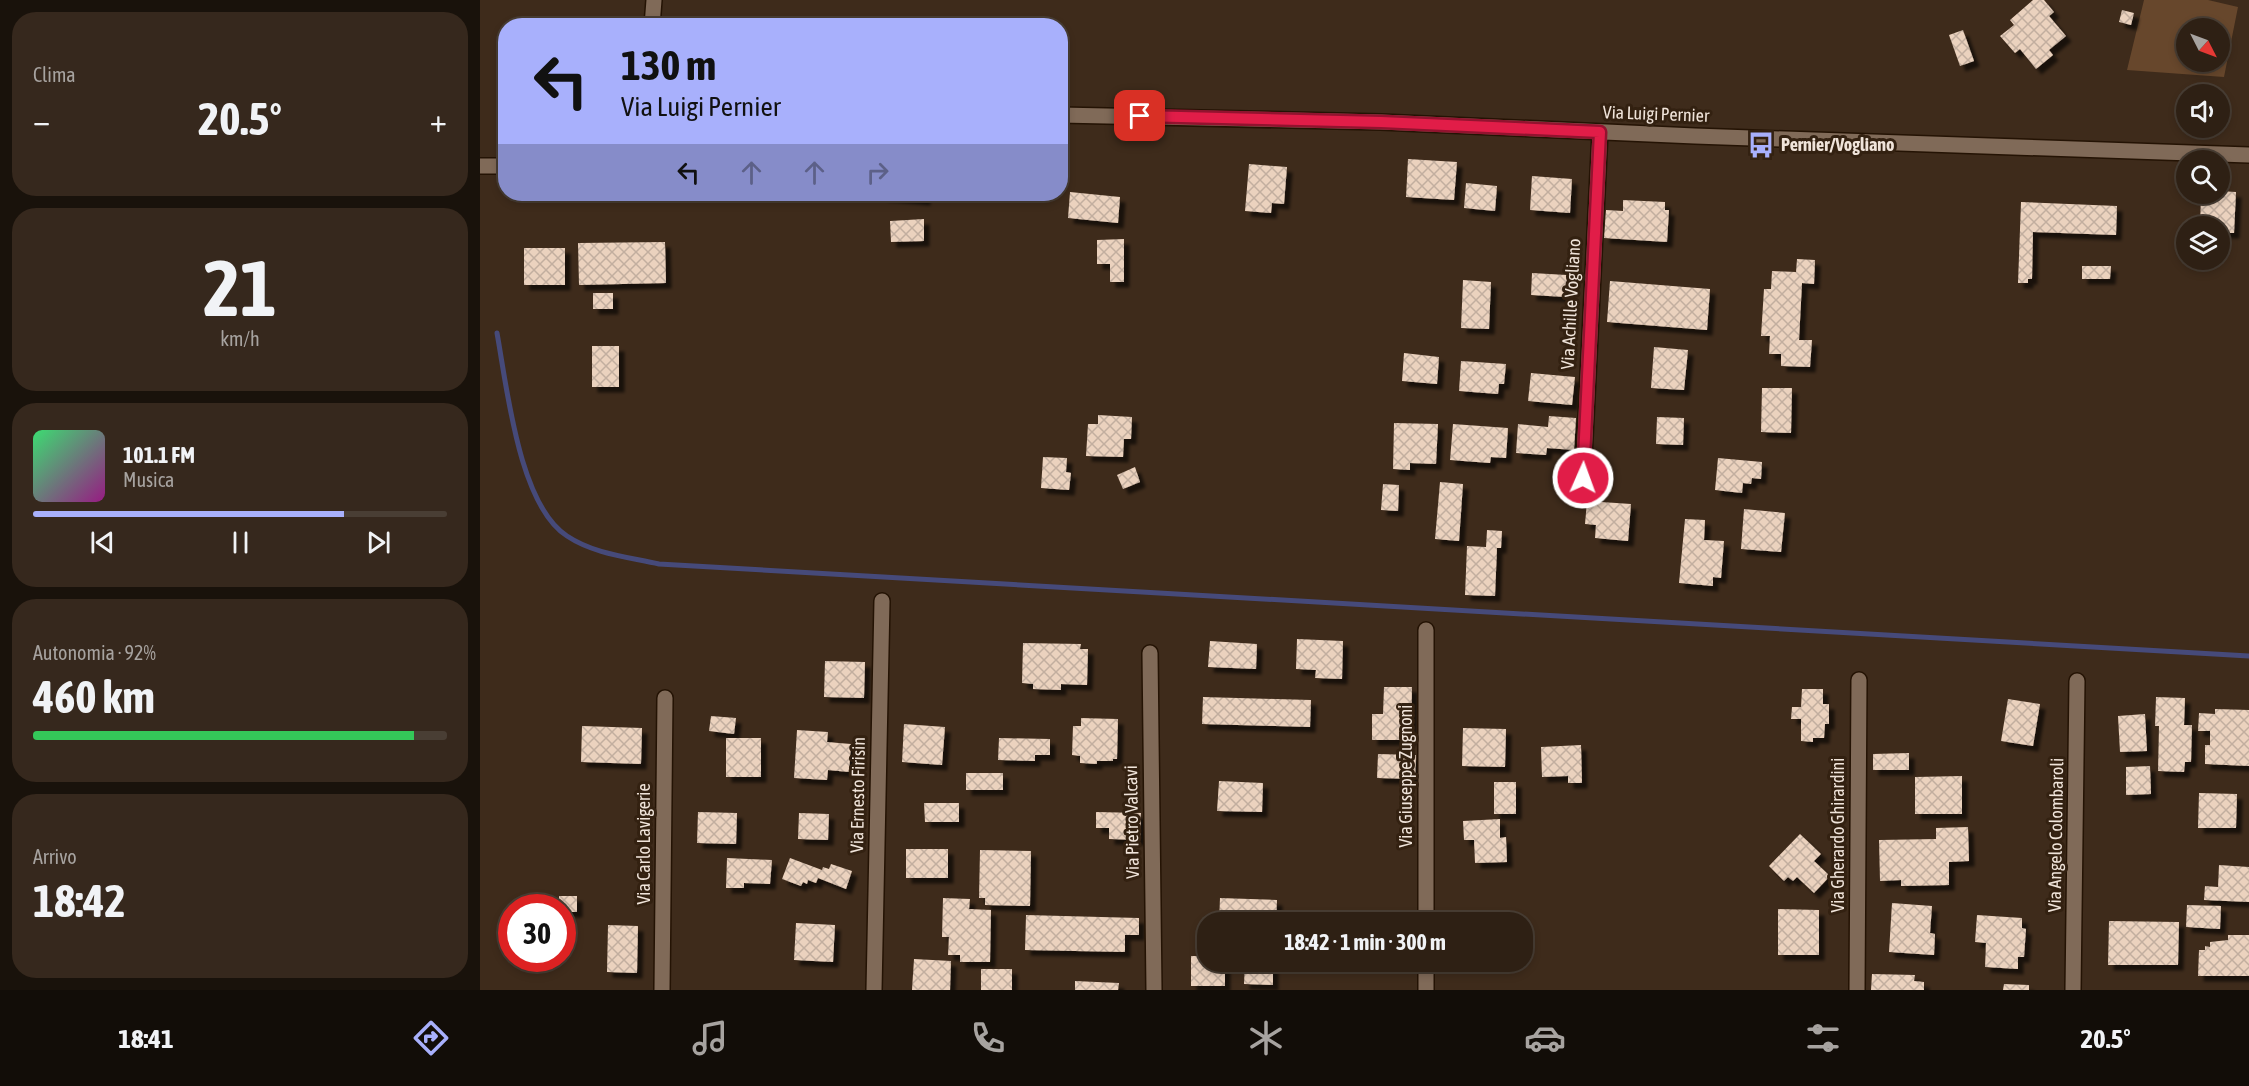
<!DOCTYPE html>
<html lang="it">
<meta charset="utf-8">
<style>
body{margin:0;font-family:"Asap Condensed",sans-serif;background:#36281d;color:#f1f3f6;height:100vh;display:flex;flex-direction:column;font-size:22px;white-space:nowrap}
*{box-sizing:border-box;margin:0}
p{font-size:20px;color:#a7a3a0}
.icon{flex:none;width:33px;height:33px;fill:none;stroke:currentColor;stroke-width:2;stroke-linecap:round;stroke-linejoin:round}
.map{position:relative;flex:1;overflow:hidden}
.panel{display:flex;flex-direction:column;gap:12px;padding:12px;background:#19120b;width:480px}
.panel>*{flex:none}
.guide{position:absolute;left:18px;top:18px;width:570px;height:183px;border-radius:24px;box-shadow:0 3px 9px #0003,0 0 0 2px #493e34;background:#a8b0fc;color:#111;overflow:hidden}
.needle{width:39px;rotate:132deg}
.tools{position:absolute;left:1696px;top:18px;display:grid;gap:12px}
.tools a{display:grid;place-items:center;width:54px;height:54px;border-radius:50%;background:#2e2014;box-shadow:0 3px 9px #0003,0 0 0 2px #493e34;font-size:30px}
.speed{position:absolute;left:18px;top:894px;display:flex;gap:12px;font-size:30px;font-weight:700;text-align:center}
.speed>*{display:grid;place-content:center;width:78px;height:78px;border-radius:50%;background:#2e2014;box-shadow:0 3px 9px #0003,0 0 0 2px #493e34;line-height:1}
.speed .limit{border:9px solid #d22;background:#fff;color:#111}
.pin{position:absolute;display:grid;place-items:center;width:51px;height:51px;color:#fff;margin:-26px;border-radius:12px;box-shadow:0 3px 9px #0006}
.me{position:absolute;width:66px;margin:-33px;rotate:2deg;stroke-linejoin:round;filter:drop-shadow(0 0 4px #0008)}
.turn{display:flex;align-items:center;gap:21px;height:126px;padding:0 24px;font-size:27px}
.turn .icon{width:78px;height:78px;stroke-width:2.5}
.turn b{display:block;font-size:42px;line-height:51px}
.lanes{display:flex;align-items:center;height:57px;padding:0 24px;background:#0003;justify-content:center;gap:30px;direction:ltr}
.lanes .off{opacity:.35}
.big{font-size:45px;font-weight:700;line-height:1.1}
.panel .card{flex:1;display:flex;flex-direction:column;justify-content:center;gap:9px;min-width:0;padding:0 21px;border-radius:24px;background:#36281d}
.panel .dial{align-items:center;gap:0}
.dial b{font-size:78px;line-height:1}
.song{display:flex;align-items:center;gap:18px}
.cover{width:72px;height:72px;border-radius:9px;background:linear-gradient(135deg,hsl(140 70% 55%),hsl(310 70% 35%))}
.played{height:6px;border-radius:3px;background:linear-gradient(90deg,#a8b0fc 75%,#493e34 75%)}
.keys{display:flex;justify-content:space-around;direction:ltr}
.heat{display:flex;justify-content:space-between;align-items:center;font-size:33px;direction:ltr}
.charge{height:9px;border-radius:4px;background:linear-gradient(90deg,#34c759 92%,#493e34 0)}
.trip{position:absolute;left:717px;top:912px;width:336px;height:60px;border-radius:24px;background:#2e2014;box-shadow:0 3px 9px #0003,0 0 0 2px #493e34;font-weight:700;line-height:60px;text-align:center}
.tab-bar{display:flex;height:96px;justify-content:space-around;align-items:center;background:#120d08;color:#a7a3a0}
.tab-bar .icon{width:42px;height:42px}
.tab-bar .on{color:#a8b0fc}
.tab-bar b{font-size:27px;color:#f1f3f6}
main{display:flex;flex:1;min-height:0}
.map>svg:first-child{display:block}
.green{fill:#67472c;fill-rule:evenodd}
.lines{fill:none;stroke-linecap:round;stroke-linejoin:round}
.stream{stroke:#464a7a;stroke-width:5}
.building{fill:url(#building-cross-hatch);filter:url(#shadow)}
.minor-casing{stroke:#241304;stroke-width:18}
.tertiary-casing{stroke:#241304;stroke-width:18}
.minor{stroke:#806a58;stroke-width:15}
.tertiary{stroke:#806a58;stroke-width:15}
.route-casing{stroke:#92132f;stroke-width:15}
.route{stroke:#e11d48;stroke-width:10}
.labels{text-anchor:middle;stroke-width:6;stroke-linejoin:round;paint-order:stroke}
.street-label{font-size:18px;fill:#f0e4da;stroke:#332111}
.poi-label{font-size:18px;font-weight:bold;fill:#f0e4da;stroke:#332111;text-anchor:start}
</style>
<main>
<section class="panel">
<div class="card"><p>Clima</p>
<div class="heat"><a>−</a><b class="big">20.5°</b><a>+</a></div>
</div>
<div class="card dial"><b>21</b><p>km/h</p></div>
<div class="card">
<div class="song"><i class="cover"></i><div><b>101.1 FM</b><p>Musica</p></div></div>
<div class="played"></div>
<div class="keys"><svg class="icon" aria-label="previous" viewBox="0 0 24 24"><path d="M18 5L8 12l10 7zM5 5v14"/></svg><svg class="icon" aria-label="pause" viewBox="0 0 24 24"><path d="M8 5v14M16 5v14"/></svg><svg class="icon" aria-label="next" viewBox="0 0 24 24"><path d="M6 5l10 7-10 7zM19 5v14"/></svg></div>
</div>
<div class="card"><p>Autonomia · 92%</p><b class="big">460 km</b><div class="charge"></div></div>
<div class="card"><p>Arrivo</p><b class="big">18:42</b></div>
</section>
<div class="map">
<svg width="1769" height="990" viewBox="0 0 1769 990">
<defs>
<pattern id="building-cross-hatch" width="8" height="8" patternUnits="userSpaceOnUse" patternTransform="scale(1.5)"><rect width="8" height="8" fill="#ebd2be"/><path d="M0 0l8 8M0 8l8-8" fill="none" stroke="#c2ae9f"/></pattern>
<filter id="shadow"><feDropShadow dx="5.5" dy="5.5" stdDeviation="1.5" flood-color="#0009"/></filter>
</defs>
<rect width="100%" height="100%" fill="#3e2b1b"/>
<path class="green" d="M1664 0H1728L1758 7 1744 77 1647 70ZM1707 28H1740V62H1707Z"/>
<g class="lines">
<path class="stream" d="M17 333C27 388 39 505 87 536 114 554 148 557 179 564L1769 656"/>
</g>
<g class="building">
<path d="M1553 0H1564L1574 12 1569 16 1586 36 1569 50 1573 55 1556 69 1540 49 1535 53 1520 36 1534 25 1530 20Z"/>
<path d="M1642 10 1654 13 1651 25 1639 22Z"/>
<path d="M1483 30 1494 61 1480 66 1469 35Z"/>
<path d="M928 159 977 162 974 200 926 197Z"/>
<path d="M769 164 807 167 804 204 792 203 791 213 765 211Z"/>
<path d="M1052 176 1092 179 1090 213 1050 210Z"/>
<path d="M986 183 1017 186 1015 211 984 208Z"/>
<path d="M1740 191 1756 192 1754 233H1740V226H1720L1721 194H1740Z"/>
<path d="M590 192 640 197 638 223 588 218Z"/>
<path d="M402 194H445V200L402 196Z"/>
<path d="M1143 200 1185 202V210H1189L1187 242 1124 238 1126 210 1143 211Z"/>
<path d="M1541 202 1637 206 1636 235 1553 232 1552 279H1548V283H1538Z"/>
<path d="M444 219V241L411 242 410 221Z"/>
<path d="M644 239V282H630V264H617V240Z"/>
<path d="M185 242 186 283 99 285 98 243Z"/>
<rect x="44" y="248" width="41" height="37"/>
<path d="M1317 259 1335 260 1334 284 1322 283 1319 340H1332L1330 367 1301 366V354H1289L1290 336H1281L1284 289H1291L1292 271 1316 272Z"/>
<path d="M1602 266H1631L1630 279H1602Z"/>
<path d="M1052 273 1087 275 1086 297 1051 295Z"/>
<path d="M983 280 1011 282 1009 329 981 328Z"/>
<path d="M1130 281 1230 289 1227 330 1127 322Z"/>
<rect x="113" y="293" width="20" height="16"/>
<rect x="112" y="346" width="27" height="41"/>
<path d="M1174 347 1208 350 1204 390 1171 388Z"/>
<path d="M924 353 959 357 957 384 922 381Z"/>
<path d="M981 361 1026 364 1024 384H1019L1018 394 979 391Z"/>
<path d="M1051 373 1095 377 1092 405 1048 401Z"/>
<path d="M1282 388H1312L1311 433 1281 432Z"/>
<path d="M618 415 652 417 651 439H644L643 457 606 456 608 424H618Z"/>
<path d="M1069 416 1096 418 1094 450 1067 448 1066 455 1036 453 1038 424 1068 427Z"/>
<path d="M1177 417 1204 418 1203 445 1176 444Z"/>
<path d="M914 423 958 424 956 464 930 463V470L913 469Z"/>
<path d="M973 424 1028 428 1026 458 1011 457 1010 463 970 460Z"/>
<path d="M563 457 587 458 586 472 591 473 589 490 561 488Z"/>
<path d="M1238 458 1282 462 1281 479 1272 478 1271 484 1263 483 1262 493 1235 490Z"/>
<path d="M655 467 660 482 643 489 637 475Z"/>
<path d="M960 482 983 484 979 541 955 539Z"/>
<path d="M903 484 919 485 918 511 901 510Z"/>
<path d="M1107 501 1151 504 1148 541 1115 538 1116 525 1105 524Z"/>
<path d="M1264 509 1305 513 1301 552 1261 549Z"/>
<path d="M1205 519 1225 520 1224 540 1244 541 1241 578 1233 577V586L1199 583Z"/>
<path d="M1007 530 1022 531 1021 548H1017L1015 596 985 595 987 546 1006 547Z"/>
<path d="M817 639 863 641 862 679 835 678 836 670 816 669Z"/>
<path d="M730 641 777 644 776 669 728 667Z"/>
<path d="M543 643 601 644 600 649H608L607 685 581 684V690L553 689V684L542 683Z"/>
<path d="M345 661 385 662 384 698 344 697Z"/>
<path d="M904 687H932L931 740H892V714H903Z"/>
<path d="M1322 689H1343V704H1349V724H1345L1344 738H1333V742L1321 741V719H1311L1312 707H1321Z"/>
<path d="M723 697 831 700 830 727 722 724Z"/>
<path d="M1676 697 1705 698 1704 725H1712L1711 762H1705L1704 772 1678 771 1679 726H1675Z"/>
<path d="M1528 699 1560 704 1553 746 1521 741Z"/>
<path d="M1735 709 1769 710V766L1725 764V745H1730V731H1718L1719 713 1735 714Z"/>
<path d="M1665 714 1667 751 1640 752 1638 716Z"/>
<path d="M231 716 256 718 254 734 229 731Z"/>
<path d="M601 718 638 719 637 759H633V761H617V764L600 763V756L592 755 593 726H601Z"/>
<path d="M424 724 465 727 462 765 422 762Z"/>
<path d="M102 726 162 728 161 764 101 762Z"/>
<path d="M983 728 1026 729 1025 767 982 766Z"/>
<path d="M317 730 348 732 347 742 371 744 369 772 348 770 347 780 314 778Z"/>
<rect x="246" y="738" width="35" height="39"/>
<path d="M519 738 570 739V755H555V761L518 760Z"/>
<path d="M1101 745 1102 783H1088V776L1062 777 1061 747Z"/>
<path d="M1429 753V770H1393V754Z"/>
<path d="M898 754 936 755 935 779 897 778Z"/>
<path d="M1670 766 1671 794 1646 795V767Z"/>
<rect x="486" y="773" width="37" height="17"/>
<path d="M1482 776V814H1435V777Z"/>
<path d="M739 781 783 783 782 812 737 811Z"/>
<rect x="1014" y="782" width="22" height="32"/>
<path d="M1719 793 1757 794 1756 828H1718Z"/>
<path d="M444 803H479V822H445Z"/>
<path d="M218 812 257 813 256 844 217 843Z"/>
<path d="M616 812 661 813 660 840 629 839V828H616Z"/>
<path d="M319 813 349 814 348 840 318 839Z"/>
<path d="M1020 819V838L1026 837 1027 862 995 863 994 840H984L983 821Z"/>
<path d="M1488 827 1489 861 1469 862V885L1421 886V880L1400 881 1399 840 1456 839V828Z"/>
<path d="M1320 834 1341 854 1334 861 1350 876 1334 893 1317 877 1313 881 1308 877 1304 881 1289 866Z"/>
<rect x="426" y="849" width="42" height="29"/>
<path d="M500 850 551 851 550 906 505 905V898H499Z"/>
<path d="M247 858 292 860 290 884 264 883V888H246Z"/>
<path d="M310 858 342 870 343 867 349 869 351 864 372 871 366 889 338 878 336 883 328 880 327 884 323 882 321 886 302 879Z"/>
<path d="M1739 865 1769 867V902L1724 900 1725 886 1738 887Z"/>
<path d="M79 896H97V912H82V908H79Z"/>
<path d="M463 898 490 899 489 909 511 910 510 962H480V955H468L469 937H462Z"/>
<path d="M740 898 797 900 796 922H739Z"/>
<path d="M1412 903 1452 906 1450 933 1455 934 1454 955 1409 952Z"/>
<path d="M1707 905 1741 906 1740 929 1706 927Z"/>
<path d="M1298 909 1339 910V955H1298Z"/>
<path d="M546 915 659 918V935H645V952L545 950Z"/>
<path d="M1497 915 1542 918V928L1546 929 1544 957H1538V969L1505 967 1506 943 1495 942Z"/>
<path d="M1629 921 1699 922 1698 965H1628Z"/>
<path d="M316 923 355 925 353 962 314 960Z"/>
<path d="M128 925 158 926 157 973 127 972Z"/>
<path d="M1748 935H1769V976H1718L1719 950H1725V946L1730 947V942L1748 940Z"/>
<path d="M711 956H728V962H745V986H711Z"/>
<path d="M434 959 471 961 470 990H432Z"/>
<path d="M765 962H793V985L764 984Z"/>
<path d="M974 962H1011V966L974 965Z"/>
<rect x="501" y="969" width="31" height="21"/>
<path d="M1392 974 1435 975 1434 981 1444 982V990H1391Z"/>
<path d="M595 981 639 983 638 990H595Z"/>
<path d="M1524 984 1549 985V990H1523Z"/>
</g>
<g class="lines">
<g class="minor-casing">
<g id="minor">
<path d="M580 115 901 122 1215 136 1769 155"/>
<path d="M1103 478 1120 132"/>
<path d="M946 630V922"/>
<path d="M670 653 674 990"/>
<path d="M946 962V990"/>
<path d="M182 990 185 698"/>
<path d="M394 990 402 601"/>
<path d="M1377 990 1379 680"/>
<path d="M1593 990 1597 681"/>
</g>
</g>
<g class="tertiary-casing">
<g id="tertiary">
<path d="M172 26 174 0"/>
<path d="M0 166H26"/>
</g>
</g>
<use href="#minor" class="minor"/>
<use href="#tertiary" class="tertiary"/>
</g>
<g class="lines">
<g class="route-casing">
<path id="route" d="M660 116 901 122 1120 132 1103 478"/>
</g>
<use href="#route" class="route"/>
</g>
<defs>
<g id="bus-bare" transform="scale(2.07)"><path d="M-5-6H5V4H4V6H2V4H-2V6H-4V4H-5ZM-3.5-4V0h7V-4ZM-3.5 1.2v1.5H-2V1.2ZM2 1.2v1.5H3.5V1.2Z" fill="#a8b0fc" stroke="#332111" stroke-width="2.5" paint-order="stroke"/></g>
</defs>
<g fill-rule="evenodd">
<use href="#bus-bare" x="1281" y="145"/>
</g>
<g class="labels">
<g class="street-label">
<text transform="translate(1176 114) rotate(2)" y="6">Via Luigi Pernier</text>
<text transform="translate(1091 304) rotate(-87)" y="6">Via Achille Vogliano</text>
<text transform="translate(926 776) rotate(-90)" y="6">Via Giuseppe Zugnoni</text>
<text transform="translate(378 795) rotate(-89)" y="6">Via Ernesto Firisin</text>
<text transform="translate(652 822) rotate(-91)" y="6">Via Pietro Valcavi</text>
<text transform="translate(1358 835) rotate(-90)" y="6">Via Gherardo Ghirardini</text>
<text transform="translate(1576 835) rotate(-89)" y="6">Via Angelo Colombaroli</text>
<text transform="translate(164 844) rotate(-90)" y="6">Via Carlo Lavigerie</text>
</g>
<g class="poi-label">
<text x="1301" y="151">Pernier/Vogliano</text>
</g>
</g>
</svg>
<div class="tools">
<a><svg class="needle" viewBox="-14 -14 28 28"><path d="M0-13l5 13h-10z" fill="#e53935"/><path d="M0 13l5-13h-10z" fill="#a7a3a0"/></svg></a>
<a><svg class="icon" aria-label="sound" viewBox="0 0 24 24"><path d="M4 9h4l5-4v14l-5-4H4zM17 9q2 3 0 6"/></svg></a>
<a><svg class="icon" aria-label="search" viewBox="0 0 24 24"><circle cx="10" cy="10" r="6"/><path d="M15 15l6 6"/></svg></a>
<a><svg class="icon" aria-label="layers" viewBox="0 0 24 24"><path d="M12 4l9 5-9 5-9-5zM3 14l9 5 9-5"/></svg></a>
</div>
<div class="speed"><div class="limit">30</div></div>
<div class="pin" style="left:660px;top:116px;background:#d93025"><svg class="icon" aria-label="arrive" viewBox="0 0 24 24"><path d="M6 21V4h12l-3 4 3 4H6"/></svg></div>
<svg class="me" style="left:1103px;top:478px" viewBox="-20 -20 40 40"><circle r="17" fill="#e11d48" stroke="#fff" stroke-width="3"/><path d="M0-11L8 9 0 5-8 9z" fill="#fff"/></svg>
<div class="trip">18:42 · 1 min · 300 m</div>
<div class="guide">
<div class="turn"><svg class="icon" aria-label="left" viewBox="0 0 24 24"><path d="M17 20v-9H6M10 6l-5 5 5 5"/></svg><div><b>130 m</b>Via Luigi Pernier</div></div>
<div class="lanes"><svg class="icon" aria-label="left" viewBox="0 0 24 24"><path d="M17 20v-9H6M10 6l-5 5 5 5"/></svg><svg class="icon off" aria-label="ahead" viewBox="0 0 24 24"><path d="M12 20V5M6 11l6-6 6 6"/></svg><svg class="icon off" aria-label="ahead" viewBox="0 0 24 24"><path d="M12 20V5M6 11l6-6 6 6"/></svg><svg class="icon off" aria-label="right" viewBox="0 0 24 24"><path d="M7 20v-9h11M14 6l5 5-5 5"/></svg></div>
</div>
</div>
</main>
<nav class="tab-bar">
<b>18:41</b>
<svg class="icon on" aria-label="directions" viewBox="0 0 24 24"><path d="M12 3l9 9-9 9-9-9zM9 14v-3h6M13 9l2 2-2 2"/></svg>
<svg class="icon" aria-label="music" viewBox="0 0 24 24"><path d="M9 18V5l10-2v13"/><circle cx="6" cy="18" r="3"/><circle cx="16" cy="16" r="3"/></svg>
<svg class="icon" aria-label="phone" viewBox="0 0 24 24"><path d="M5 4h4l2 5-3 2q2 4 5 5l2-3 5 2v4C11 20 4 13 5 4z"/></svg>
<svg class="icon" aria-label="climate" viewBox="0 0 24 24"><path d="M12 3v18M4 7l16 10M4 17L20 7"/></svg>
<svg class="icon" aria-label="car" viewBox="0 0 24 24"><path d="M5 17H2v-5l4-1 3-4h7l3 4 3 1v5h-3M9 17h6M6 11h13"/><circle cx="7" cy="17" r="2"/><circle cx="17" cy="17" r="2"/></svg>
<svg class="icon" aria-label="filters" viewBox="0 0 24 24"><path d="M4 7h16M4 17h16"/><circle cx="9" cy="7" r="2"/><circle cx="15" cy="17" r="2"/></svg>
<b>20.5°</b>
</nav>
